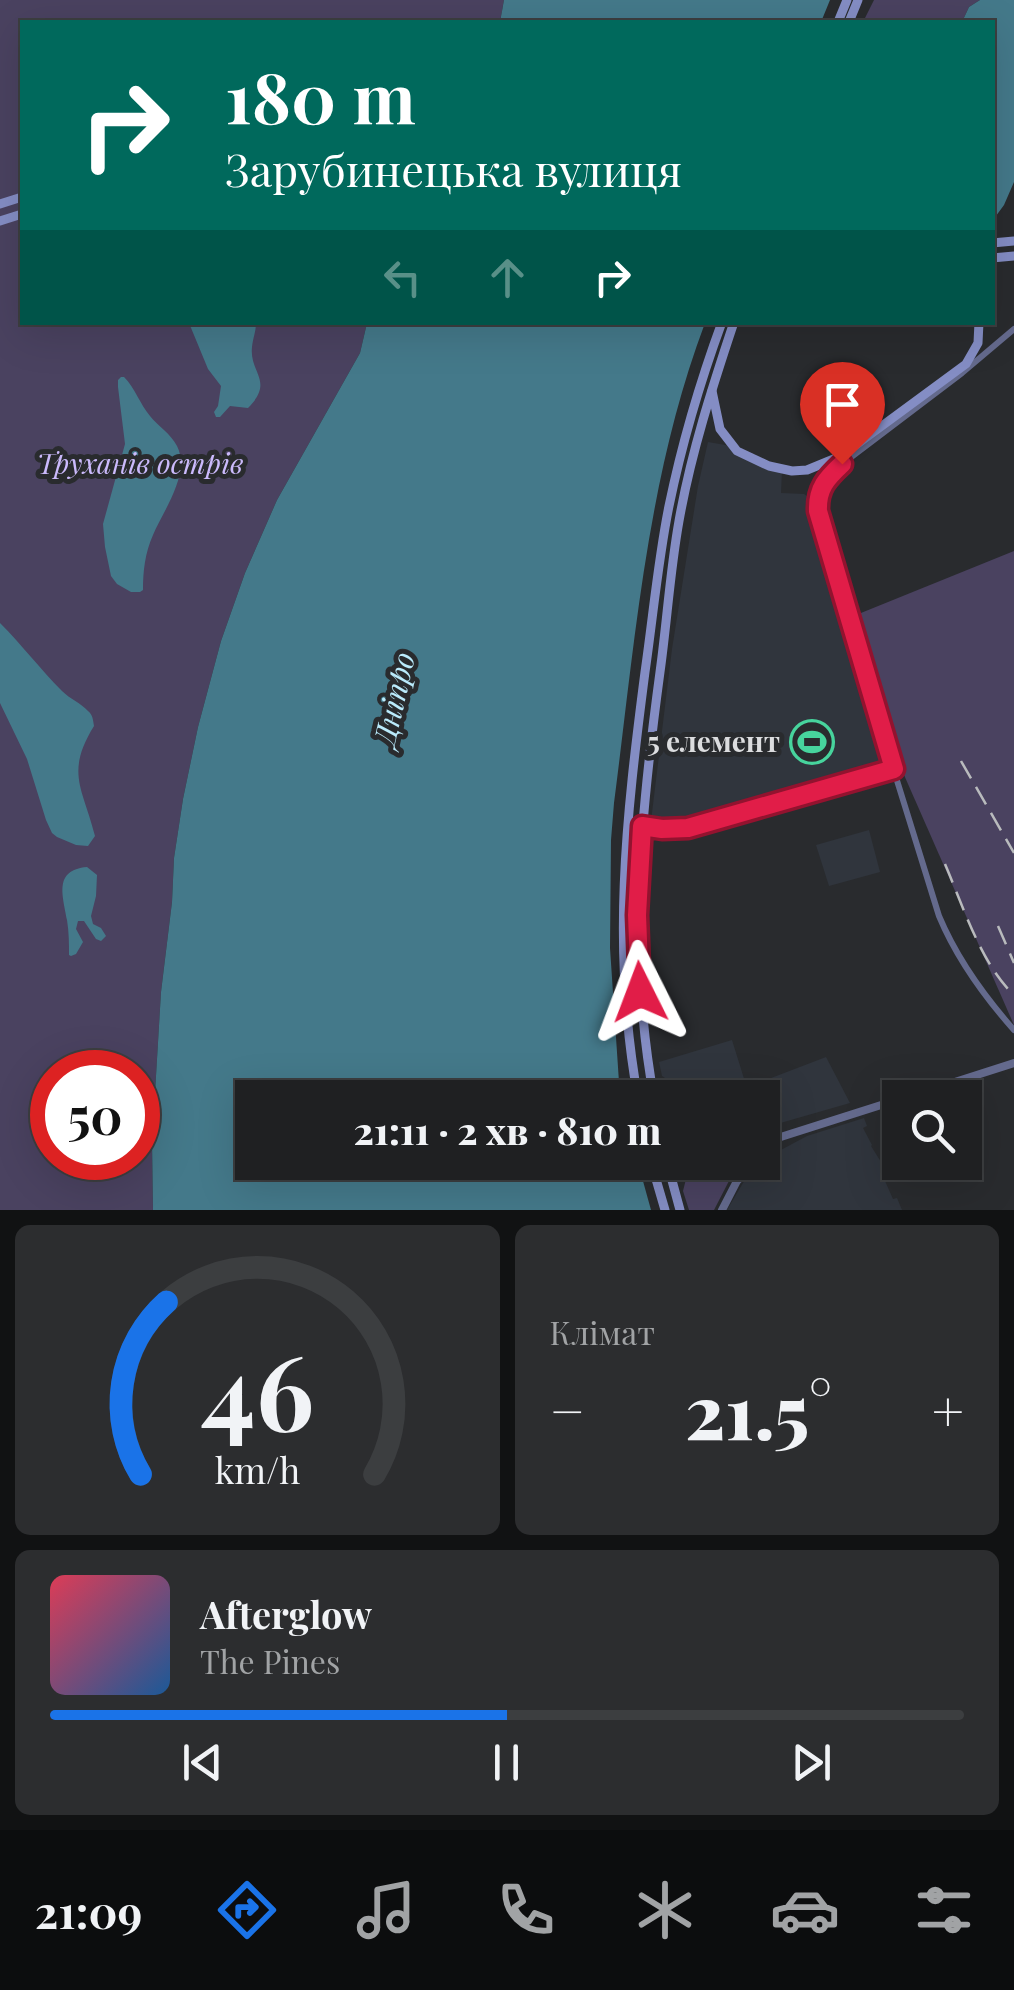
<!DOCTYPE html>
<html lang="uk">
<meta charset="utf-8">
<style>
body{margin:0;font-family:"Playfair Display",serif;background:#2c2d2f;color:#f1f3f6;height:100vh;display:flex;flex-direction:column;font-size:38px;white-space:nowrap}
*{box-sizing:border-box;margin:0}
p{font-size:32px;color:#a1a3a5}
.icon{flex:none;width:55px;height:55px;fill:none;stroke:currentColor;stroke-width:2;stroke-linecap:round;stroke-linejoin:round}
.map{position:relative;height:1210px;overflow:hidden}
.sheet{display:flex;flex-direction:column;gap:15px;padding:15px;background:#111213;flex:1}
.sheet>*{flex:none}
.top-card{position:absolute;left:20px;top:20px;width:975px;height:305px;border-radius:0px;box-shadow:0 10px 40px #0002,0 0 0 2px #3c3e40;background:#00695c;color:#fff;overflow:hidden}
.controls{position:absolute;left:882px;top:1080px;display:grid;gap:20px}
.controls a{display:grid;place-items:center;width:100px;height:100px;border-radius:0px;background:#1f2022;box-shadow:0 10px 40px #0002,0 0 0 2px #3c3e40;font-size:50px}
.speed{position:absolute;left:30px;top:1050px;display:flex;gap:20px;font-size:50px;font-weight:700;text-align:center}
.speed>*{display:grid;place-content:center;width:130px;height:130px;border-radius:50%;background:#1f2022;box-shadow:0 10px 40px #0002,0 0 0 2px #3c3e40;line-height:1}
.speed .limit{border:15px solid #d22;background:#fff;color:#111}
.pin{position:absolute;display:grid;place-items:center;width:85px;height:85px;color:#fff;margin:-102px -42px;border-radius:50% 50% 50% 0;rotate:-45deg;box-shadow:0 0 10px #0007}
.pin .icon{rotate:45deg}
.me{position:absolute;width:110px;margin:-55px;rotate:357deg;stroke-linejoin:round;filter:drop-shadow(0 0 8px #0008)}
.turn{display:flex;align-items:center;gap:35px;height:210px;padding:0 40px;font-size:45px}
.turn .icon{width:130px;height:130px;stroke-width:2.5}
.turn b{display:block;font-size:70px;line-height:85px}
.lanes{display:flex;align-items:center;height:95px;padding:0 40px;background:#0003;justify-content:center;gap:50px;direction:ltr}
.lanes .off{opacity:.35}
.big{font-size:75px;font-weight:800;line-height:1.1}
.sheet .tile{flex:1;display:flex;flex-direction:column;justify-content:center;gap:15px;min-width:0;padding:0 35px;border-radius:15px;background:#2c2d2f}
.sheet .dial{align-items:center;gap:0}
.dial svg{height:260px;overflow:visible;fill:none;stroke:#3c3e40;stroke-width:7;stroke-linecap:round;text-anchor:middle}
.dial text{fill:#f1f3f6;stroke:none}
.song{display:flex;align-items:center;gap:30px}
.cover{width:120px;height:120px;border-radius:15px;background:linear-gradient(135deg,hsl(350 70% 55%),hsl(210 70% 35%))}
.played{height:10px;border-radius:5px;background:linear-gradient(90deg,#1a73e8 50%,#3c3e40 50%)}
.keys{display:flex;justify-content:space-around;direction:ltr}
.heat{display:flex;justify-content:space-between;align-items:center;font-size:55px;direction:ltr}
.sheet .tiles{flex:1;display:grid;gap:15px;grid-template-columns:1fr 1fr}
.tile:last-child{grid-column:span 2}
.trip{position:absolute;left:235px;top:1080px;width:545px;height:100px;border-radius:0px;background:#1f2022;box-shadow:0 10px 40px #0002,0 0 0 2px #3c3e40;font-weight:800;line-height:100px;text-align:center}
.tab-bar{display:flex;height:160px;justify-content:space-around;align-items:center;background:#0c0d0e;color:#a1a3a5}
.tab-bar .icon{width:70px;height:70px}
.tab-bar .on{color:#1a73e8}
.tab-bar b{font-size:45px;color:#f1f3f6}
.map>svg:first-child{display:block}
.built{fill:#30353d}
.green{fill:#4a4260;fill-rule:evenodd}
.water{fill:#44798a}
.lines{fill:none;stroke-linecap:round;stroke-linejoin:round}
.minor{stroke:#646a8d;stroke-width:6}
.tertiary{stroke:#646a8d;stroke-width:8}
.secondary{stroke:#848dc4;stroke-width:9}
.rail{stroke:#b9bbbd;stroke-width:2.5;stroke-dasharray:20 10;stroke-linecap:butt}
.route-casing{stroke:#92132f;stroke-width:25}
.route{stroke:#e11d48;stroke-width:18}
.labels{text-anchor:middle;stroke-width:10;stroke-linejoin:round;paint-order:stroke}
.park-label{font-size:28px;font-style:italic;fill:#cbbafc;stroke:#292b2e}
.poi-label{font-size:28px;font-weight:bold;fill:#dcdddf;stroke:#292b2e;text-anchor:end}
.water-label{font-size:30px;font-style:italic;fill:#baebfc;stroke:#292b2e}
</style>
<div class="map">
<svg width="1014" height="1210" viewBox="0 0 1014 1210">
<rect width="100%" height="100%" fill="#292b2e"/>
<g class="built">
<path d="M708 442 731 446 782 470 781 493 804 494 813 500 845 617 891 767 685 825 651 821 672 649 698 486Z"/>
<path d="M869 830 880 872 829 886 816 845Z"/>
<path d="M732 1040 746 1085 758 1083 826 1057 850 1103 763 1128 762 1098 676 1097 674 1084 662 1076 659 1062Z"/>
<path d="M864 1118 867 1126 863 1128 872 1145 871 1146 891 1178 885 1181 893 1199 897 1198 902 1210H727L743 1183 764 1159 807 1136Z"/>
</g>
<g class="green">
<path d="M0 0H504L500 22H22V322L367 323 360 353 277 500 245 573 221 641 198 727 183 799 174 858 172 902 161 992 152 1143 153 1210H0ZM52 1072H138V1158H52Z"/>
<path d="M874 0H980L969 7 962 22H863Z"/>
<path d="M1014 551V1025L897 759 851 617Z"/>
<path d="M734 1164 730 1179 714 1210H689L683 1191 686 1179 694 1174H706Z"/>
</g>
<g class="water">
<path d="M504 0H830L821 22H500Z"/>
<path d="M980 0H1014V182L1004 205 993 220 992 22H962L969 7Z"/>
<path d="M189 323H256C256 331 253 338 252 347 249 373 275 381 248 408L230 406 220 417H216L214 412 218 406 221 386 208 369Z"/>
<path d="M367 323H705C647 477 635 641 614 803L611 840 610 948 620 1097 252 1098V1162L638 1163 651 1210H153L152 1143 161 992 172 902 174 858 183 799 198 727 221 641 245 573 277 500 360 353Z"/>
<path d="M121 377H124C135 388 140 404 150 416 158 426 171 434 177 446 191 474 163 511 153 535 145 553 143 571 143 590L140 592H131L117 584 111 576 105 547 103 524 125 444 118 387V380Z"/>
<path d="M0 623C22 645 40 669 62 691 70 699 81 703 88 711 93 715 93 720 94 726 65 773 83 788 95 836L88 846 76 845 57 837 52 833 46 820 27 759 0 703Z"/>
<path d="M87 867 97 875 96 896 91 916 93 924 101 928 106 936 101 941 96 939 84 921H78L76 929 83 942 76 954 71 956 69 955C69 944 69 932 67 920 63 896 53 870 87 867Z"/>
</g>
<g class="lines">
<g class="minor">
<path d="M1014 329 962 373 842 464 822 483 818 501V511L830 554 868 687 939 916C957 959 983 995 1014 1030"/>
<path d="M643 826 662 829 688 828 894 769"/>
</g>
<g class="tertiary">
<path d="M905 1098 1014 1063"/>
<path d="M762 1143 900 1099"/>
<path d="M762 1154 776 1139"/>
<path d="M654 1176 700 1162"/>
<path d="M722 1210 737 1181 755 1162"/>
</g>
<g class="secondary">
<path d="M838 22 847 0"/>
<path d="M849 22 858 0"/>
<path d="M0 204 22 197"/>
<path d="M0 221 22 214"/>
<path d="M992 243 1014 241"/>
<path d="M992 258 1014 256"/>
<path d="M712 391 720 429 737 451 769 466 792 471 807 470 841 456 966 364 978 343 979 322"/>
<path d="M638 1098C611 950 626 818 645 672 653 617 658 560 669 506 682 443 700 382 722 322"/>
<path d="M654 1098C627 949 640 820 660 672 667 622 670 571 679 521 691 453 712 388 734 322"/>
<path d="M651 1162 665 1210"/>
<path d="M667 1162 680 1210"/>
</g>
<g class="rail">
<path d="M961 761 1014 853"/>
<path d="M945 864C963 906 981 964 1014 995"/>
<path d="M998 926 1014 963"/>
</g>
</g>
<g class="lines">
<g class="route-casing">
<path id="route" d="M640 992 637 915 642 826 662 829 688 828 894 769 818 511C817 488 827 478 842 464"/>
</g>
<use href="#route" class="route"/>
</g>
<defs>
<g id="stadium-ring" transform="scale(2.25)"><circle r="9.5" fill="#292b2e" stroke="#47d49d" stroke-width="1.5"/><path d="M0-5a6.5 5 0 1 0 0 10a6.5 5 0 1 0 0-10ZM-3.5-1.8h7v3.6h-7Z" fill="#47d49d"/></g>
</defs>
<g fill-rule="evenodd">
<use href="#stadium-ring" x="812" y="742"/>
</g>
<g class="labels">
<g class="park-label">
<text x="140" y="474">Труханів острів</text>
</g>
<g class="poi-label">
<text x="780" y="752">5 елемент</text>
</g>
<g class="water-label">
<text transform="translate(395 699) rotate(-77)" y="10">Дніпро</text>
</g>
</g>
</svg>
<div class="controls">
<a><svg class="icon" aria-label="search" viewBox="0 0 24 24"><circle cx="10" cy="10" r="6"/><path d="M15 15l6 6"/></svg></a>
</div>
<div class="speed"><div class="limit">50</div></div>
<div class="pin" style="left:842px;top:464px;background:#d93025"><svg class="icon" aria-label="arrive" viewBox="0 0 24 24"><path d="M6 21V4h12l-3 4 3 4H6"/></svg></div>
<svg class="me" style="left:640px;top:992px" viewBox="-20 -20 40 40"><path d="M0-17L14 15 0 8-14 15z" fill="#e11d48" stroke="#fff" stroke-width="4"/></svg>
<div class="trip">21:11 · 2 хв · 810 m</div>
<div class="top-card">
<div class="turn"><svg class="icon" aria-label="right" viewBox="0 0 24 24"><path d="M7 20v-9h11M14 6l5 5-5 5"/></svg><div><b>180 m</b>Зарубинецька вулиця</div></div>
<div class="lanes"><svg class="icon off" aria-label="left" viewBox="0 0 24 24"><path d="M17 20v-9H6M10 6l-5 5 5 5"/></svg><svg class="icon off" aria-label="ahead" viewBox="0 0 24 24"><path d="M12 20V5M6 11l6-6 6 6"/></svg><svg class="icon" aria-label="right" viewBox="0 0 24 24"><path d="M7 20v-9h11M14 6l5 5-5 5"/></svg></div>
</div>
</div>
<section class="sheet">
<div class="tiles">
<div class="tile dial"><svg viewBox="0 0 100 80">
<path d="M14 69A42 42 0 1 1 86 69"/>
<path d="M14 69A42 42 0 0 1 22 16" stroke="#1a73e8"/>
<text x="50" y="56" font-size="32" font-weight="700">46</text>
<text x="50" y="72" font-size="11">km/h</text>
</svg></div>
<div class="tile"><p>Клімат</p>
<div class="heat"><a>−</a><b class="big">21.5°</b><a>+</a></div>
</div>
<div class="tile">
<div class="song"><i class="cover"></i><div><b>Afterglow</b><p>The Pines</p></div></div>
<div class="played"></div>
<div class="keys"><svg class="icon" aria-label="previous" viewBox="0 0 24 24"><path d="M18 5L8 12l10 7zM5 5v14"/></svg><svg class="icon" aria-label="pause" viewBox="0 0 24 24"><path d="M8 5v14M16 5v14"/></svg><svg class="icon" aria-label="next" viewBox="0 0 24 24"><path d="M6 5l10 7-10 7zM19 5v14"/></svg></div>
</div>
</div>
</section>
<nav class="tab-bar">
<b>21:09</b>
<svg class="icon on" aria-label="directions" viewBox="0 0 24 24"><path d="M12 3l9 9-9 9-9-9zM9 14v-3h6M13 9l2 2-2 2"/></svg>
<svg class="icon" aria-label="music" viewBox="0 0 24 24"><path d="M9 18V5l10-2v13"/><circle cx="6" cy="18" r="3"/><circle cx="16" cy="16" r="3"/></svg>
<svg class="icon" aria-label="phone" viewBox="0 0 24 24"><path d="M5 4h4l2 5-3 2q2 4 5 5l2-3 5 2v4C11 20 4 13 5 4z"/></svg>
<svg class="icon" aria-label="climate" viewBox="0 0 24 24"><path d="M12 3v18M4 7l16 10M4 17L20 7"/></svg>
<svg class="icon" aria-label="car" viewBox="0 0 24 24"><path d="M5 17H2v-5l4-1 3-4h7l3 4 3 1v5h-3M9 17h6M6 11h13"/><circle cx="7" cy="17" r="2"/><circle cx="17" cy="17" r="2"/></svg>
<svg class="icon" aria-label="filters" viewBox="0 0 24 24"><path d="M4 7h16M4 17h16"/><circle cx="9" cy="7" r="2"/><circle cx="15" cy="17" r="2"/></svg>
</nav>
